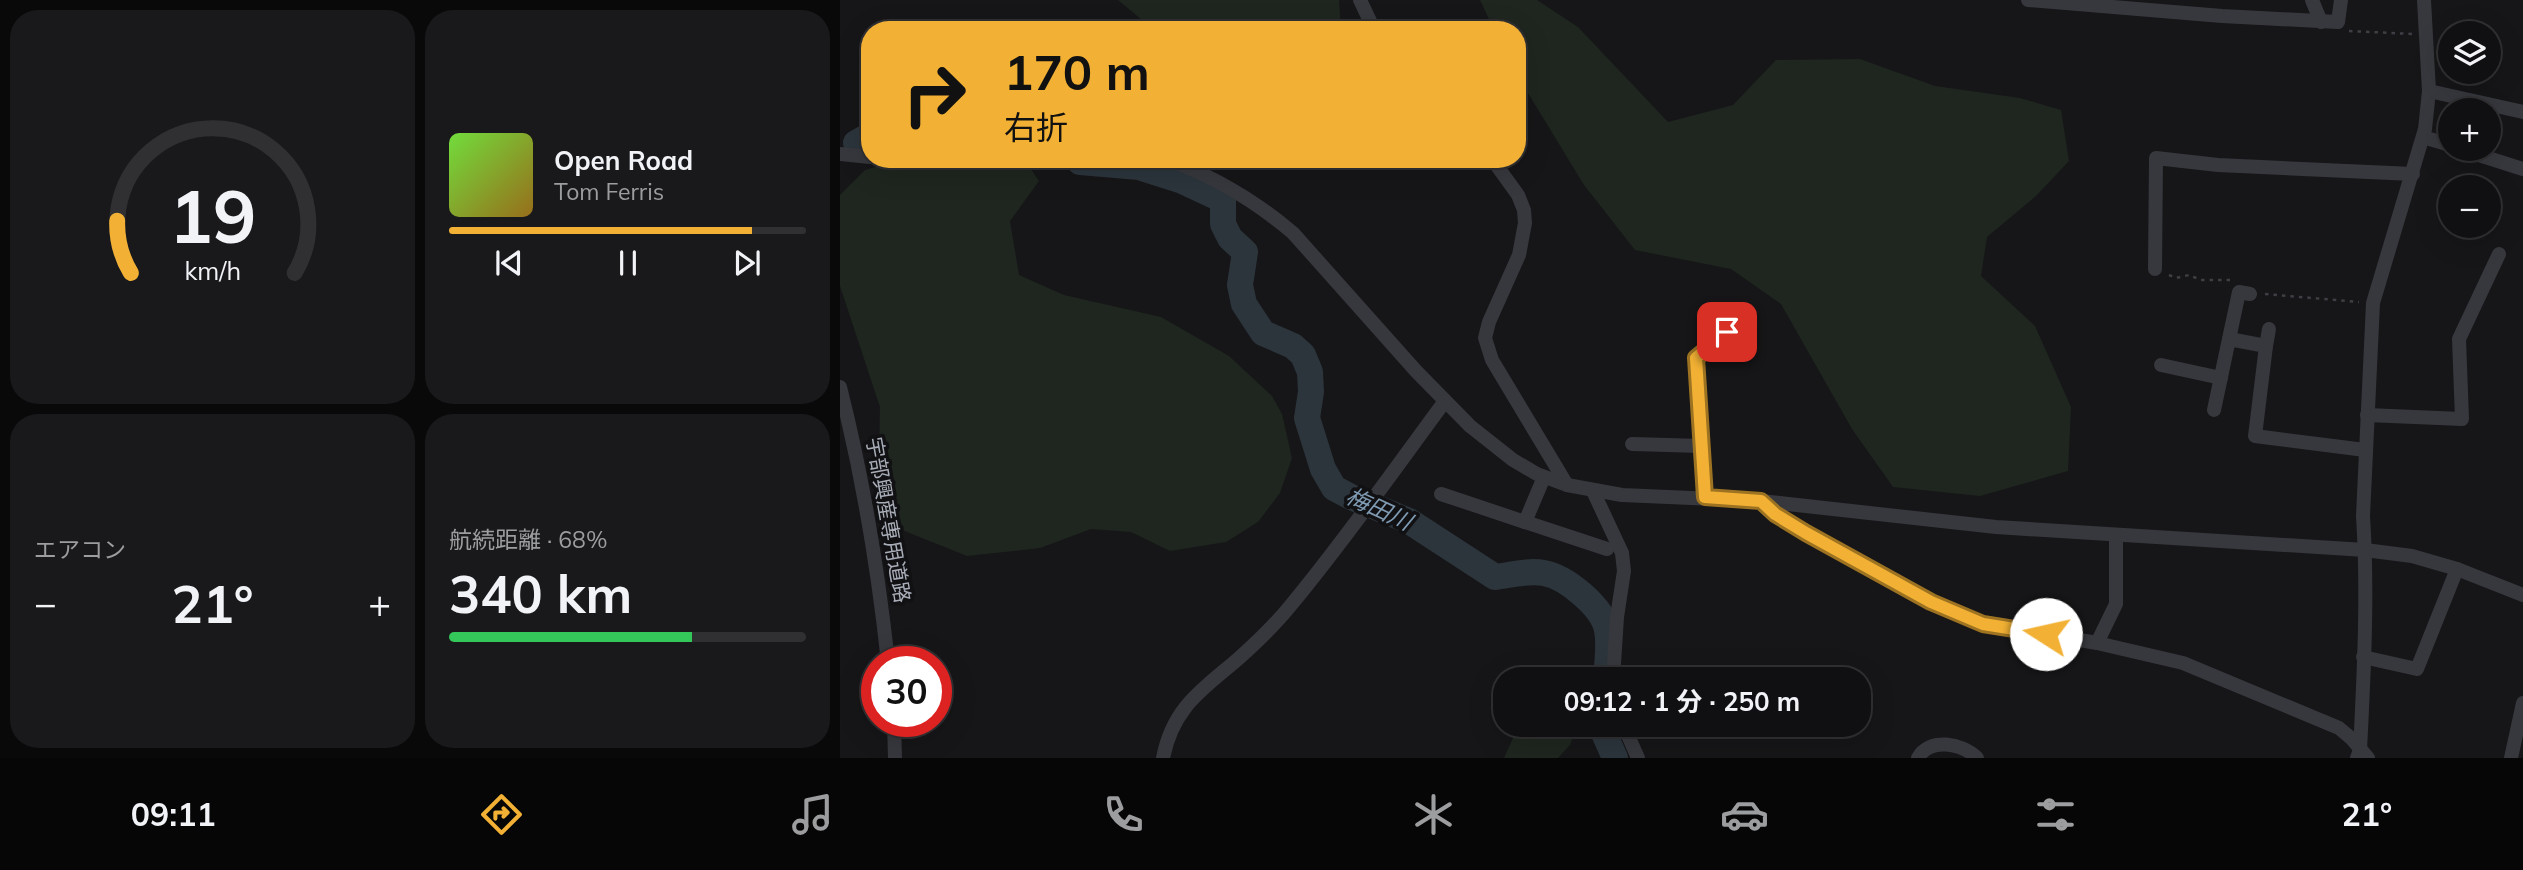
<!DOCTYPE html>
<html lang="ja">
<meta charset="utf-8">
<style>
body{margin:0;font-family:Mulish,"Noto Sans JP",sans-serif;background:#19191b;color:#f1f3f6;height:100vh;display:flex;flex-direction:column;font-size:26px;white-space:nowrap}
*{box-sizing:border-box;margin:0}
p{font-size:23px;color:#9c9d9f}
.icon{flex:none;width:38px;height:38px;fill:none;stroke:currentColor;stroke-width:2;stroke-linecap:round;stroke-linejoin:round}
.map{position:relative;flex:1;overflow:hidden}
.drawer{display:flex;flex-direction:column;gap:10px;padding:10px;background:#09090a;width:840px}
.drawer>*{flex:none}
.banner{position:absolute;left:21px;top:21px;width:665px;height:147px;border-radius:28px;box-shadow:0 7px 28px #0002,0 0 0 2px #303032;background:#f2b134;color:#111;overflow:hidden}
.tools{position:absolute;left:1598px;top:21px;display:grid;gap:14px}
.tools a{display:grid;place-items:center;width:63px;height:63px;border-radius:50%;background:#101012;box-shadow:0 7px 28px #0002,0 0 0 2px #303032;font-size:35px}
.speed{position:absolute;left:21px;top:646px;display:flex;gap:14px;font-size:35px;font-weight:700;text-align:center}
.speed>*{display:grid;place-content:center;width:91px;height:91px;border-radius:50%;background:#101012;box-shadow:0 7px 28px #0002,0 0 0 2px #303032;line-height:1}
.speed .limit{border:10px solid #d22;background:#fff;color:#111}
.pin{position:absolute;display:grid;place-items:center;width:60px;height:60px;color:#fff;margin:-30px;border-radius:14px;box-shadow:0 4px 10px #0006}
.me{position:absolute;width:77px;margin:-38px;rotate:280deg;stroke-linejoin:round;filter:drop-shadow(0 0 5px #0008)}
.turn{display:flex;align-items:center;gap:24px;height:147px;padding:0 28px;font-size:32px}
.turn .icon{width:91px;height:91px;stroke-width:2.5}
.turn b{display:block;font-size:49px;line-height:60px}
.big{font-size:52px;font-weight:700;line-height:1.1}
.drawer .widget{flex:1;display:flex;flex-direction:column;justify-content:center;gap:10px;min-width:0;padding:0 24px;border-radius:28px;background:#19191b}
.drawer .dial{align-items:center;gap:0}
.dial svg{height:182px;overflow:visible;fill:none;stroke:#303032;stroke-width:7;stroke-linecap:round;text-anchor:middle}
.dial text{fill:#f1f3f6;stroke:none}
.song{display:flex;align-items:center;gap:21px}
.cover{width:84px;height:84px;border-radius:10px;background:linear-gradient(135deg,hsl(100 70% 55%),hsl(40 70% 35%))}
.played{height:7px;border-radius:4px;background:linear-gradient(90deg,#f2b134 85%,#303032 85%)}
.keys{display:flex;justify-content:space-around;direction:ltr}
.heat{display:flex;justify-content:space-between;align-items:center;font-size:38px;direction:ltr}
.charge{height:10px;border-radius:5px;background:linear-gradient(90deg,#34c759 68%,#303032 0)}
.drawer .tiles{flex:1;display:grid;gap:10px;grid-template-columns:repeat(2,1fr)}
.trip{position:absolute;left:653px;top:667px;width:378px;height:70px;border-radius:28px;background:#101012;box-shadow:0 7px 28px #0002,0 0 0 2px #303032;font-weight:700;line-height:70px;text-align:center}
.tab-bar{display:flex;height:112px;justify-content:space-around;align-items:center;background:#060607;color:#9c9d9f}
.tab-bar .icon{width:49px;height:49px}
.tab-bar .current{color:#f2b134}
.tab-bar b{font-size:32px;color:#f1f3f6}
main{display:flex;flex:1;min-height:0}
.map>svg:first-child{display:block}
.green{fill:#1e261f}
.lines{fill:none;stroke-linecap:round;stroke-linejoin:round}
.river{stroke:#2c353c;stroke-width:26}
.path{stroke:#3d3f44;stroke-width:2.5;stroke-dasharray:3.5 5;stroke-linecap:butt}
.minor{stroke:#37383d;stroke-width:14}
.route-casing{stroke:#9d7322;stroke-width:18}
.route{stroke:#f2b134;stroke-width:12}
.labels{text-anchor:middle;stroke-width:7;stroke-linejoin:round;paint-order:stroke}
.street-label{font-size:21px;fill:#a8adb8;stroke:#111113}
.water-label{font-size:23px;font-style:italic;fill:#7f9bb3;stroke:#111113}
</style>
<main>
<section class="drawer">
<div class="tiles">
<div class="widget dial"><svg viewBox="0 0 100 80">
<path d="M14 69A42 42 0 1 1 86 69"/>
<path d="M14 69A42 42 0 0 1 8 46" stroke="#f2b134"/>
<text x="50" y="56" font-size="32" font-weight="700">19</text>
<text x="50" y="72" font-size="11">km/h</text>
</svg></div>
<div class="widget">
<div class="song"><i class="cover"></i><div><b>Open Road</b><p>Tom Ferris</p></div></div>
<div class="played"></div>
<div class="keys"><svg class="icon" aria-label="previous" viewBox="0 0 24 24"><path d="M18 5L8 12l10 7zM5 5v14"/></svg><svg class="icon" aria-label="pause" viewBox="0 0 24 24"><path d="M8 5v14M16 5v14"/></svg><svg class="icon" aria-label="next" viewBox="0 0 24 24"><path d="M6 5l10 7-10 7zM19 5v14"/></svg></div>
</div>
<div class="widget"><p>エアコン</p>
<div class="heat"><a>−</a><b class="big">21°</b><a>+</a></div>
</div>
<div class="widget"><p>航続距離 · 68%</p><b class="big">340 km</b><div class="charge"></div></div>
</div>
</section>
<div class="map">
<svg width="1683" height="758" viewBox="0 0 1683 758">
<rect width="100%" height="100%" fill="#161618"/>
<g class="green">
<path d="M278 0H499L501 30H314Z"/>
<path d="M640 0H697L738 27 828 122 893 105 936 60 1020 59 1095 86 1180 98 1221 110 1229 161 1196 196 1147 237 1141 276 1195 326 1231 407 1228 471 1140 496 1053 487 1012 429 941 304 891 269 795 250 744 185 677 75V30H654Z"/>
<path d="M62 159H184L199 181 170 221 179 275 224 295 321 317 389 356 432 396 442 414 452 458 440 493 418 522 386 542 330 551 291 532 251 529 200 548 127 556 62 530 38 505 40 407 0 286V195L25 170Z"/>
<path d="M684 725V724L737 725 730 745 718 758H664L673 738Z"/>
</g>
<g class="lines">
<g class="river">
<path d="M16 143 30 135"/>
<path d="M240 162 299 167 340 180 383 200V224L390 238 405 252 400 285 404 304 423 333 453 346 463 355 470 372 471 392 467 418 483 469 494 488 511 497 569 521 655 577C671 575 688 570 704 573 726 577 763 607 767 630 770 645 767 663 766 679"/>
<path d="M760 724 775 758"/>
</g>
<g class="path">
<path d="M1509 31 1573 34"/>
<path d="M1329 275 1336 278 1349 275 1361 280H1390"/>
<path d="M1425 294 1519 302"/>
</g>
<g class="minor">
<path d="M520 0 530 21 529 30"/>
<path d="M1188 0 1382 16 1498 22 1501 0"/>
<path d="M1472 0 1481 22"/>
<path d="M1589 91 1683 112"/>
<path d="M1583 137 1610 145"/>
<path d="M1620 149 1683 169"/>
<path d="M0 154 30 157"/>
<path d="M66 159H106"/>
<path d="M326 159C374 176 414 200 453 233L576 371 630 426 673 460 697 474 727 485 782 495 921 501 1156 527 1525 550 1572 556 1617 569 1683 595"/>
<path d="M652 159 678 195 684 210 685 223 679 255 649 322 645 338 652 360 727 485"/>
<path d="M1315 269 1316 158 1378 165 1573 174"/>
<path d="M1389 339 1399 292 1410 294"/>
<path d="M1426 346 1429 329"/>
<path d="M1321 365 1381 378"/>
<path d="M0 387C23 478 38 569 48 662"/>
<path d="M1374 410 1389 339 1426 346 1415 436 1525 450"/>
<path d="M1527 415 1622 419 1619 339 1659 254"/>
<path d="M792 444 862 446"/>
<path d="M704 477 685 522 767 549"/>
<path d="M753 491 782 553 784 571 777 617 773 679"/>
<path d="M601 494 685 522"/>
<path d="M865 497 856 358 887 332"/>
<path d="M921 501 935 514 1001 553 1091 602 1143 623 1257 643 1343 663 1499 728 1512 739 1528 758"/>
<path d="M1257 643 1276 604V535"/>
<path d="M1523 657 1577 669 1617 569"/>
<path d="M54 721 55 758"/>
<path d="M783 724 798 758"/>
<path d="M323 758C333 707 362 690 398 659 417 642 435 625 451 605 505 540 554 470 605 401"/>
<path d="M1078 758C1089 737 1122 743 1137 758"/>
<path d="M1517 758 1520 750C1524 672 1528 593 1523 516L1533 303 1585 129 1589 91 1584 0"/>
<path d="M1671 758 1683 703"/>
</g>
</g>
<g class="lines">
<g class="route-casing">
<path id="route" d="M887 332 856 358 865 497 921 501 935 514 966 533 1091 602 1143 624 1206 634"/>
</g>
<use href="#route" class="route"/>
</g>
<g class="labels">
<g class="street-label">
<text transform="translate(48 520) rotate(80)" y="7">宇部興産専用道路</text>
</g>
<g class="water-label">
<text transform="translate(539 509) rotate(25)" y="8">梅田川</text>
</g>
</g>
</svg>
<div class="tools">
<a><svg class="icon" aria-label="layers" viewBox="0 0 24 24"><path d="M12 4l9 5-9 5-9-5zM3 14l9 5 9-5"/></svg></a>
<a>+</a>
<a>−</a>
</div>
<div class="speed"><div class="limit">30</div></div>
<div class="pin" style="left:887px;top:332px;background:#d93025"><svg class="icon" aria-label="arrive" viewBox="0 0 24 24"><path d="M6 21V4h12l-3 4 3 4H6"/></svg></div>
<svg class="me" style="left:1206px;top:634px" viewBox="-20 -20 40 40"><circle r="19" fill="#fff"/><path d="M0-13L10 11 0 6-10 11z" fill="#f2b134"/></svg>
<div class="trip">09:12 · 1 分 · 250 m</div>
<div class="banner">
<div class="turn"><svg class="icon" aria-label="right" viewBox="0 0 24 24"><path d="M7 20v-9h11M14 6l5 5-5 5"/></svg><div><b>170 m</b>右折</div></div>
</div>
</div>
</main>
<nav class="tab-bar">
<b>09:11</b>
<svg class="icon current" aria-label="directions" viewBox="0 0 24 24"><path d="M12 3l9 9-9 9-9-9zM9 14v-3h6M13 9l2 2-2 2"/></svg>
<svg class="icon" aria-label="music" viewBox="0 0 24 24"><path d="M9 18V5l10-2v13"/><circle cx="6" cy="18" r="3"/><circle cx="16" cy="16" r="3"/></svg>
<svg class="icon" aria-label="phone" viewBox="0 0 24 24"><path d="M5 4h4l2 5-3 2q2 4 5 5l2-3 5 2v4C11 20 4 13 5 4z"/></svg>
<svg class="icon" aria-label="climate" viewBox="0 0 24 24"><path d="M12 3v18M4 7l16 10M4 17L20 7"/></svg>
<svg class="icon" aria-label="car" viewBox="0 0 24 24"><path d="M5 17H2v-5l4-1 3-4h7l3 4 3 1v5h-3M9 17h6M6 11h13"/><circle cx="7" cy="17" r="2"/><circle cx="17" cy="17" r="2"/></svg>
<svg class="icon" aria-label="filters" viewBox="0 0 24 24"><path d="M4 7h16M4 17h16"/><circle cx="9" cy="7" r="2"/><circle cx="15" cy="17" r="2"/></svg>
<b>21°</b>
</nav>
